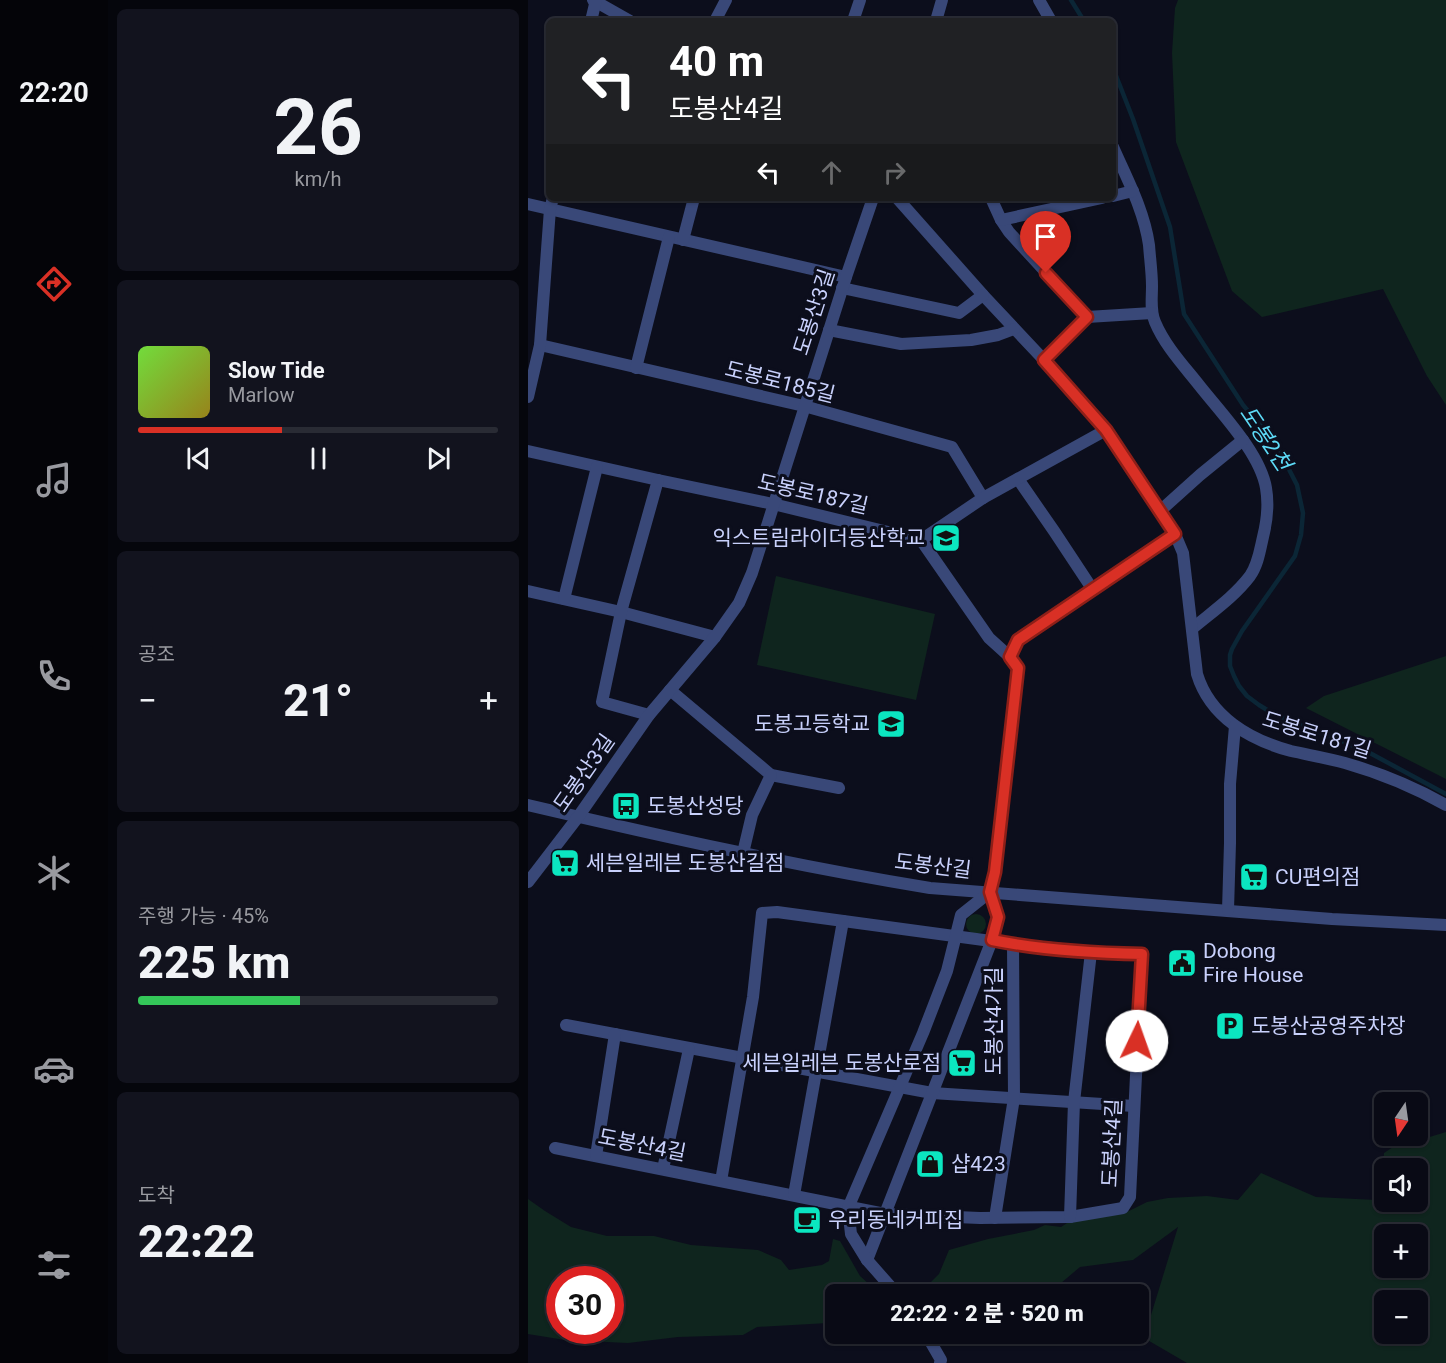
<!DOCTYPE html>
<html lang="ko">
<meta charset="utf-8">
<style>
body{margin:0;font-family:Roboto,"Noto Sans KR",sans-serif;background:#12131e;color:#f1f3f6;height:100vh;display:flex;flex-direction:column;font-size:22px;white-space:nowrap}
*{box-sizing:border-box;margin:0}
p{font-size:20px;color:#999aa0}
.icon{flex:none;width:33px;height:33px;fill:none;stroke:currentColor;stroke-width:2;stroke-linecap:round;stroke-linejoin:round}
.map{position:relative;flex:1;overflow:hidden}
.sheet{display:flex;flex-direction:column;gap:9px;padding:9px;background:#05060c;width:420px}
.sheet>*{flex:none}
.banner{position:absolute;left:18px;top:18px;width:570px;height:183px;border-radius:9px;box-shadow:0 2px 4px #0004,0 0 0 2px #292b34;background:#202124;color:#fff;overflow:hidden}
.needle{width:39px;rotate:193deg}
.tools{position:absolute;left:846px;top:1092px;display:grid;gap:12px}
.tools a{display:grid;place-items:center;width:54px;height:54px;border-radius:9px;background:#090a15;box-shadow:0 2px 4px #0004,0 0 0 2px #292b34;font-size:30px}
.speed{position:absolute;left:18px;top:1266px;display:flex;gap:12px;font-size:30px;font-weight:700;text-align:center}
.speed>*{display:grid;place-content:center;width:78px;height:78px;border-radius:50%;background:#090a15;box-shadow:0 2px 4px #0004,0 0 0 2px #292b34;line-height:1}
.speed .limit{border:9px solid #d22;background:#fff;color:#111}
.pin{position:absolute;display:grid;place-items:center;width:51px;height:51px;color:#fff;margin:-62px -26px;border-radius:50% 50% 50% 0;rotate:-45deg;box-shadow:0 0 6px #0007}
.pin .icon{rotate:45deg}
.me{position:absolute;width:66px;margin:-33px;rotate:3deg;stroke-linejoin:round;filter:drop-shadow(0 0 4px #0008)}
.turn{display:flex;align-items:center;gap:21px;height:126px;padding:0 24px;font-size:27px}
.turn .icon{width:78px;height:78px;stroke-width:2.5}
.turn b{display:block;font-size:42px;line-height:51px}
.lanes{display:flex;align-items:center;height:57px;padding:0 24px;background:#0003;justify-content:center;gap:30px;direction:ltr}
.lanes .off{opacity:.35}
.big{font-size:45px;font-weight:800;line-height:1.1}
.sheet .widget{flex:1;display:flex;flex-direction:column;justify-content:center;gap:9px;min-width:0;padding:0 21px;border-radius:9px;background:#12131e}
.sheet .dial{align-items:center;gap:0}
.dial b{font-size:78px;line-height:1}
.song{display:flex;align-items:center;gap:18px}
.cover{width:72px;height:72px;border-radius:9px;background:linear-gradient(135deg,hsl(100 70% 55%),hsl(50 70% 35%))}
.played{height:6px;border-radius:3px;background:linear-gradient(90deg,#d93025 40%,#292b34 40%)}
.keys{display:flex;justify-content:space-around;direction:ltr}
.heat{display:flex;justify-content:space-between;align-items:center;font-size:33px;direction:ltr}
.charge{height:9px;border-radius:4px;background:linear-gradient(90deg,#34c759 45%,#292b34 0)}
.trip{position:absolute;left:297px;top:1284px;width:324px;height:60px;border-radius:9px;background:#090a15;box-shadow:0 2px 4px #0004,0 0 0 2px #292b34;font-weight:800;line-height:60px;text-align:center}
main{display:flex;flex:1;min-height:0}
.tab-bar{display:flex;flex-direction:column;width:108px;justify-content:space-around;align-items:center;background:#040408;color:#999aa0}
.tab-bar .icon{width:42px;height:42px}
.tab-bar .current{color:#d93025}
.tab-bar b{font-size:27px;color:#f1f3f6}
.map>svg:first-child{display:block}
.green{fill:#0f251e;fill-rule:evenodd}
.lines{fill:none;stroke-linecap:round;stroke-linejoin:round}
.stream{stroke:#0b2636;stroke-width:4.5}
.street{stroke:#394878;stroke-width:12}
.route-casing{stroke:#8d1f18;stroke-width:15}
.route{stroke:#d93025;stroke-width:10}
.labels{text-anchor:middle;stroke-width:6;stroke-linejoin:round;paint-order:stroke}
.street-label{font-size:21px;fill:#c9d1fc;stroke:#0c0e1c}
.poi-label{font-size:21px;fill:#c9d1fc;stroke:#0c0e1c;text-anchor:start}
.water-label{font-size:22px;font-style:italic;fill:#5ddaf7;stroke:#0c0e1c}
</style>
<main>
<nav class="tab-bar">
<b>22:20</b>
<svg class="icon current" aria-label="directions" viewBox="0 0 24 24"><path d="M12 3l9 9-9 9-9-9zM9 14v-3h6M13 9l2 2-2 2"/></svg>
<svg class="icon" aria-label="music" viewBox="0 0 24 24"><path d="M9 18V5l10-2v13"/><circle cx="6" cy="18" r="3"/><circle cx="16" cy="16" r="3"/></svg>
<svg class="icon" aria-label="phone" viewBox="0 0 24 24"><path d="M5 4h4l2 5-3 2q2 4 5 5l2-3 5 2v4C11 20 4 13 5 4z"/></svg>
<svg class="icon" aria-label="climate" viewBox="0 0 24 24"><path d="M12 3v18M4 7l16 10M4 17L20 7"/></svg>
<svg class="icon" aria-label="car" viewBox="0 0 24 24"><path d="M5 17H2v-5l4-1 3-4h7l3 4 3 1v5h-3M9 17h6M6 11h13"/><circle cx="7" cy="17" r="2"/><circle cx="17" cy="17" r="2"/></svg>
<svg class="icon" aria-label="filters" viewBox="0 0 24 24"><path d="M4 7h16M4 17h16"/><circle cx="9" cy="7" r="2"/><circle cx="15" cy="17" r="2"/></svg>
</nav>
<section class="sheet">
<div class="widget dial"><b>26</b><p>km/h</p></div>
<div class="widget">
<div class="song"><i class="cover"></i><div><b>Slow Tide</b><p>Marlow</p></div></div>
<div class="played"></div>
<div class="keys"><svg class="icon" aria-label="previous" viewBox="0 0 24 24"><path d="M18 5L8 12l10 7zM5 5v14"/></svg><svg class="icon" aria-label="pause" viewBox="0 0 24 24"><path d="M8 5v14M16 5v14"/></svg><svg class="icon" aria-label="next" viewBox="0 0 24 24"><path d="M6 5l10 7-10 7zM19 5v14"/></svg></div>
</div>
<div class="widget"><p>공조</p>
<div class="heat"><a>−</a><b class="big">21°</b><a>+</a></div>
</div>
<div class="widget"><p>주행 가능 · 45%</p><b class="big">225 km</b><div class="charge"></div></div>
<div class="widget"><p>도착</p><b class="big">22:22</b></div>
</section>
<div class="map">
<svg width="918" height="1363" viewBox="0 0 918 1363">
<rect width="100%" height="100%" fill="#0c0e1c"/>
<g class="green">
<path d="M650 0H918V405L899 376 855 289 734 317 704 291 648 142 644 53 647 8Z"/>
<path d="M248 576 407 614 388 700 229 665Z"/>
<path d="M918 656V779L778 708 796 696Z"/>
<circle cx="448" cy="924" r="10"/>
<path d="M918 1132V1363H659L616 1338 650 1227 605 1260 552 1267 520 1294H385L383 1292 403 1282 411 1274 421 1250 460 1239 506 1230 517 1225 533 1227 550 1216 601 1211 619 1202 640 1198 679 1196 710 1200 733 1173 788 1197 848 1200 853 1192 856 1153 871 1143 895 1139ZM856 1168H890V1202H856ZM856 1234H890V1268H856ZM856 1300H890V1334H856Z"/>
<path d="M0 1199 17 1211 43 1227 79 1236H126L163 1245 230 1250 253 1260 261 1270 294 1265 301 1261 305 1239 312 1241 332 1276 352 1294H308L307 1327 300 1323 229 1327 215 1335 150 1337 100 1343 37 1340 0 1334ZM32 1280H82V1330H32Z"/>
<path d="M322 1334H375L379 1342 334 1339Z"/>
</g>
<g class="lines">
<g class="stream">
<path d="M543 0 556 21"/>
<path d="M585 68 605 119 642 227 656 314 715 405 748 444 769 485 775 513 773 535 767 556 714 631 704 649 702 655V666L706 676 711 686 719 696 731 705 744 713 840 752 918 794"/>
</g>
<g class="street">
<path d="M65 0 102 21"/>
<path d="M511 0 523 21"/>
<path d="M63 21 68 0"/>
<path d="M187 21 198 0"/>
<path d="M325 21 332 0"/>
<path d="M408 21 414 0"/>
<path d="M585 147C599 179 616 210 621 245 622 259 624 273 624 286 624 299 622 311 627 322 637 346 656 366 671 385 693 413 732 453 738 488 741 505 739 521 735 537 732 550 730 565 722 576 706 597 684 612 665 628"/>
<path d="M585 196 605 191"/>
<path d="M369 198 455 295 516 360 578 430 632 511 647 534 655 553 669 674C682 717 722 740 763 751 781 755 799 758 817 763 852 773 886 787 918 805"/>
<path d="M463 198 473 220 481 232 559 317"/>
<path d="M0 204 318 277"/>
<path d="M473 220 574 198"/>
<path d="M155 240 166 198"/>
<path d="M314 288 431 313 455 295"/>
<path d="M301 330 373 344 443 340 470 335 486 329"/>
<path d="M12 345 276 406 424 447 455 498"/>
<path d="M516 360 559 317 624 313"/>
<path d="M108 368 141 237"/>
<path d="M0 397 12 345 22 209 25 198"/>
<path d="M0 451 130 480 245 504 393 540 461 638 482 657 490 668 467 872 462 892"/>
<path d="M490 479 526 531 565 590"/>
<path d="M632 511 672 475 715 440"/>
<path d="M393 540 455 498 578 430"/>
<path d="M0 591 93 612 187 637"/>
<path d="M36 599 69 467"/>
<path d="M482 657 490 640 647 534"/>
<path d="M142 690 243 775 311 788"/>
<path d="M121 715 74 702 93 612 130 480"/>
<path d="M0 805C133 836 267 866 402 888L804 919 918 925"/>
<path d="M215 853 224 815 243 775"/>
<path d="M0 882 50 817 121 715 187 637 211 603 224 573 318 277 345 198"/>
<path d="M700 910 702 843V784L707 726"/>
<path d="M38 1025 404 1093 606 1106"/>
<path d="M27 1148 357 1214 452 1218 542 1217 595 1208 602 1197 614 954 563 952 485 944 249 912 234 913 225 997 193 1181"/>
<path d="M68 1156 87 1034"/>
<path d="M135 1169 161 1049"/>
<path d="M266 1195 315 921"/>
<path d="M542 1217 546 1102 563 952"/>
<path d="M467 1218 486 1098 485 944"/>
<path d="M339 1260 464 940 470 917 462 892"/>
<path d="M369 1294 339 1260 323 1234 320 1208 395 1033 419 971 433 915 462 892"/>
<path d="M398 1334 413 1360 412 1363"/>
</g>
</g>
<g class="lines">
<g class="route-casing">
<path id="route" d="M518 273 559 317 516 360 578 430 647 534 490 640 482 657 490 668 467 872 462 892 470 917 464 940C513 950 564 953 614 954L609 1041"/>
</g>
<use href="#route" class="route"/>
</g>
<defs>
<g id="school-square" transform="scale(1.5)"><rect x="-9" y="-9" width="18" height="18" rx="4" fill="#0be6c0" stroke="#0c0e1c"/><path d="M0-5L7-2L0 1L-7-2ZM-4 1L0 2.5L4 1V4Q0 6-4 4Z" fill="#111"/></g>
<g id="bus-square" transform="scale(1.5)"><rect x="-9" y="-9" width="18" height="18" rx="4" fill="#0be6c0" stroke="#0c0e1c"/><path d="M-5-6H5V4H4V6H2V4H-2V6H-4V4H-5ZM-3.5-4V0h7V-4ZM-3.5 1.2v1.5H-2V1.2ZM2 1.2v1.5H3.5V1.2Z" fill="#111"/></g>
<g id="supermarket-square" transform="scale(1.5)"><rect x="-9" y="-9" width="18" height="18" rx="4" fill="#0be6c0" stroke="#0c0e1c"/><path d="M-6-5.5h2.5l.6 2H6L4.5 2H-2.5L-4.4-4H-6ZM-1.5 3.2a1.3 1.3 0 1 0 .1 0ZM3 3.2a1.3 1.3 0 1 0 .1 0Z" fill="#111"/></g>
<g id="civic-square" transform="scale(1.5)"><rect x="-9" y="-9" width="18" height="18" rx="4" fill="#0be6c0" stroke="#0c0e1c"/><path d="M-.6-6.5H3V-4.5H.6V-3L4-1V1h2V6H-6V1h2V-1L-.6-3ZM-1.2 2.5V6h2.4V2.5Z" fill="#111"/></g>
<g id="parking-square" transform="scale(1.5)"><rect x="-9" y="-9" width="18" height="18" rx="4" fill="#0be6c0" stroke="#0c0e1c"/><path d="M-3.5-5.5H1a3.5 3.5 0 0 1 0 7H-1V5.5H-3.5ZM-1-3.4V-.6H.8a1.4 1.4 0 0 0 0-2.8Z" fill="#111"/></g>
<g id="shop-square" transform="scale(1.5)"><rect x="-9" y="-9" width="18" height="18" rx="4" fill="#0be6c0" stroke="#0c0e1c"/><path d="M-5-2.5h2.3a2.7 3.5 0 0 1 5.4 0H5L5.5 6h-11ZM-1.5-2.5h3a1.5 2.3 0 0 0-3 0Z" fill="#111"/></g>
<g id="cafe-square" transform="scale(1.5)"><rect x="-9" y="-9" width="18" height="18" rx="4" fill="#0be6c0" stroke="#0c0e1c"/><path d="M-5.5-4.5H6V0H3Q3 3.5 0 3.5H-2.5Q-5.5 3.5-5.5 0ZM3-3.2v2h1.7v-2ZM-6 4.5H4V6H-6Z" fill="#111"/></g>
</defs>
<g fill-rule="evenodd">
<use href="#school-square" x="418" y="538"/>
<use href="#school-square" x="363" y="724"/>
<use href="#bus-square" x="98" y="806"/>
<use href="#supermarket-square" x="37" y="863"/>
<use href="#supermarket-square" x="726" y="877"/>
<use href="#civic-square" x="654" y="963"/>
<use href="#parking-square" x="702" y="1026"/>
<use href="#supermarket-square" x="434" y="1063"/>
<use href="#shop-square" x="402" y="1164"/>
<use href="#cafe-square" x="279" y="1220"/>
</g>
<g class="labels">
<g class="street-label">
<text transform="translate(286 312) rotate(-72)" y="7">도봉산3길</text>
<text transform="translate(252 382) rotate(14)" y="7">도봉로185길</text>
<text transform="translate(285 494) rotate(13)" y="7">도봉로187길</text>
<text transform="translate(789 735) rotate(17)" y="7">도봉로181길</text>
<text transform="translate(56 773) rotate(-55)" y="7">도봉산3길</text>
<text transform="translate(405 866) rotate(7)" y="7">도봉산길</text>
<text transform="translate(466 1021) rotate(-90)" y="7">도봉산4가길</text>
<text transform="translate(584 1143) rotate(-87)" y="7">도봉산4길</text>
<text transform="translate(114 1145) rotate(11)" y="7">도봉산4길</text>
</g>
<g class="poi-label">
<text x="397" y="545" text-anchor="end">익스트림라이더등산학교</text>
<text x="342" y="731" text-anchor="end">도봉고등학교</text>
<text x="119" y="813">도봉산성당</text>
<text x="58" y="870">세븐일레븐 도봉산길점</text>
<text x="747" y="884">CU편의점</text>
<text x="675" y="958">Dobong<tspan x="675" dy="24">Fire House</tspan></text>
<text x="723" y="1033">도봉산공영주차장</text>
<text x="413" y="1070" text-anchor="end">세븐일레븐 도봉산로점</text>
<text x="423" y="1171">샵423</text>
<text x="300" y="1227">우리동네커피집</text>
</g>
<g class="water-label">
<text transform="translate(738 438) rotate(56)" y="8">도봉2천</text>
</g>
</g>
</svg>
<div class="tools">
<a><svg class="needle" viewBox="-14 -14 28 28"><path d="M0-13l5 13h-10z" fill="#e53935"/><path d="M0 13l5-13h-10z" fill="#999aa0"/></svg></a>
<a><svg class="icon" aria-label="sound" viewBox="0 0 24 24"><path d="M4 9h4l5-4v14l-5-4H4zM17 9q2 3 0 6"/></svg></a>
<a>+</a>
<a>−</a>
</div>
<div class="speed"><div class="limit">30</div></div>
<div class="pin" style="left:518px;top:273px;background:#d93025"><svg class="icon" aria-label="arrive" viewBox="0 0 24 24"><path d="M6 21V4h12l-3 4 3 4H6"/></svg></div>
<svg class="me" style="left:609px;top:1041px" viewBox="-20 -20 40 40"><circle r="19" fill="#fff"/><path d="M0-13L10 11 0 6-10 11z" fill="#d93025"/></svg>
<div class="trip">22:22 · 2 분 · 520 m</div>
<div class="banner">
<div class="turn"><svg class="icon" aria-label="left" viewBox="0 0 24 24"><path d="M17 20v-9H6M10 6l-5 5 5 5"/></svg><div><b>40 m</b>도봉산4길</div></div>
<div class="lanes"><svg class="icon" aria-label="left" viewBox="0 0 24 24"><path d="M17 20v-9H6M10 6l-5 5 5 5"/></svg><svg class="icon off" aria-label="ahead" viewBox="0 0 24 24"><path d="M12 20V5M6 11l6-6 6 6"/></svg><svg class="icon off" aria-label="right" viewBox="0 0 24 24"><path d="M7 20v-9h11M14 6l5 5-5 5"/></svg></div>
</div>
</div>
</main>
